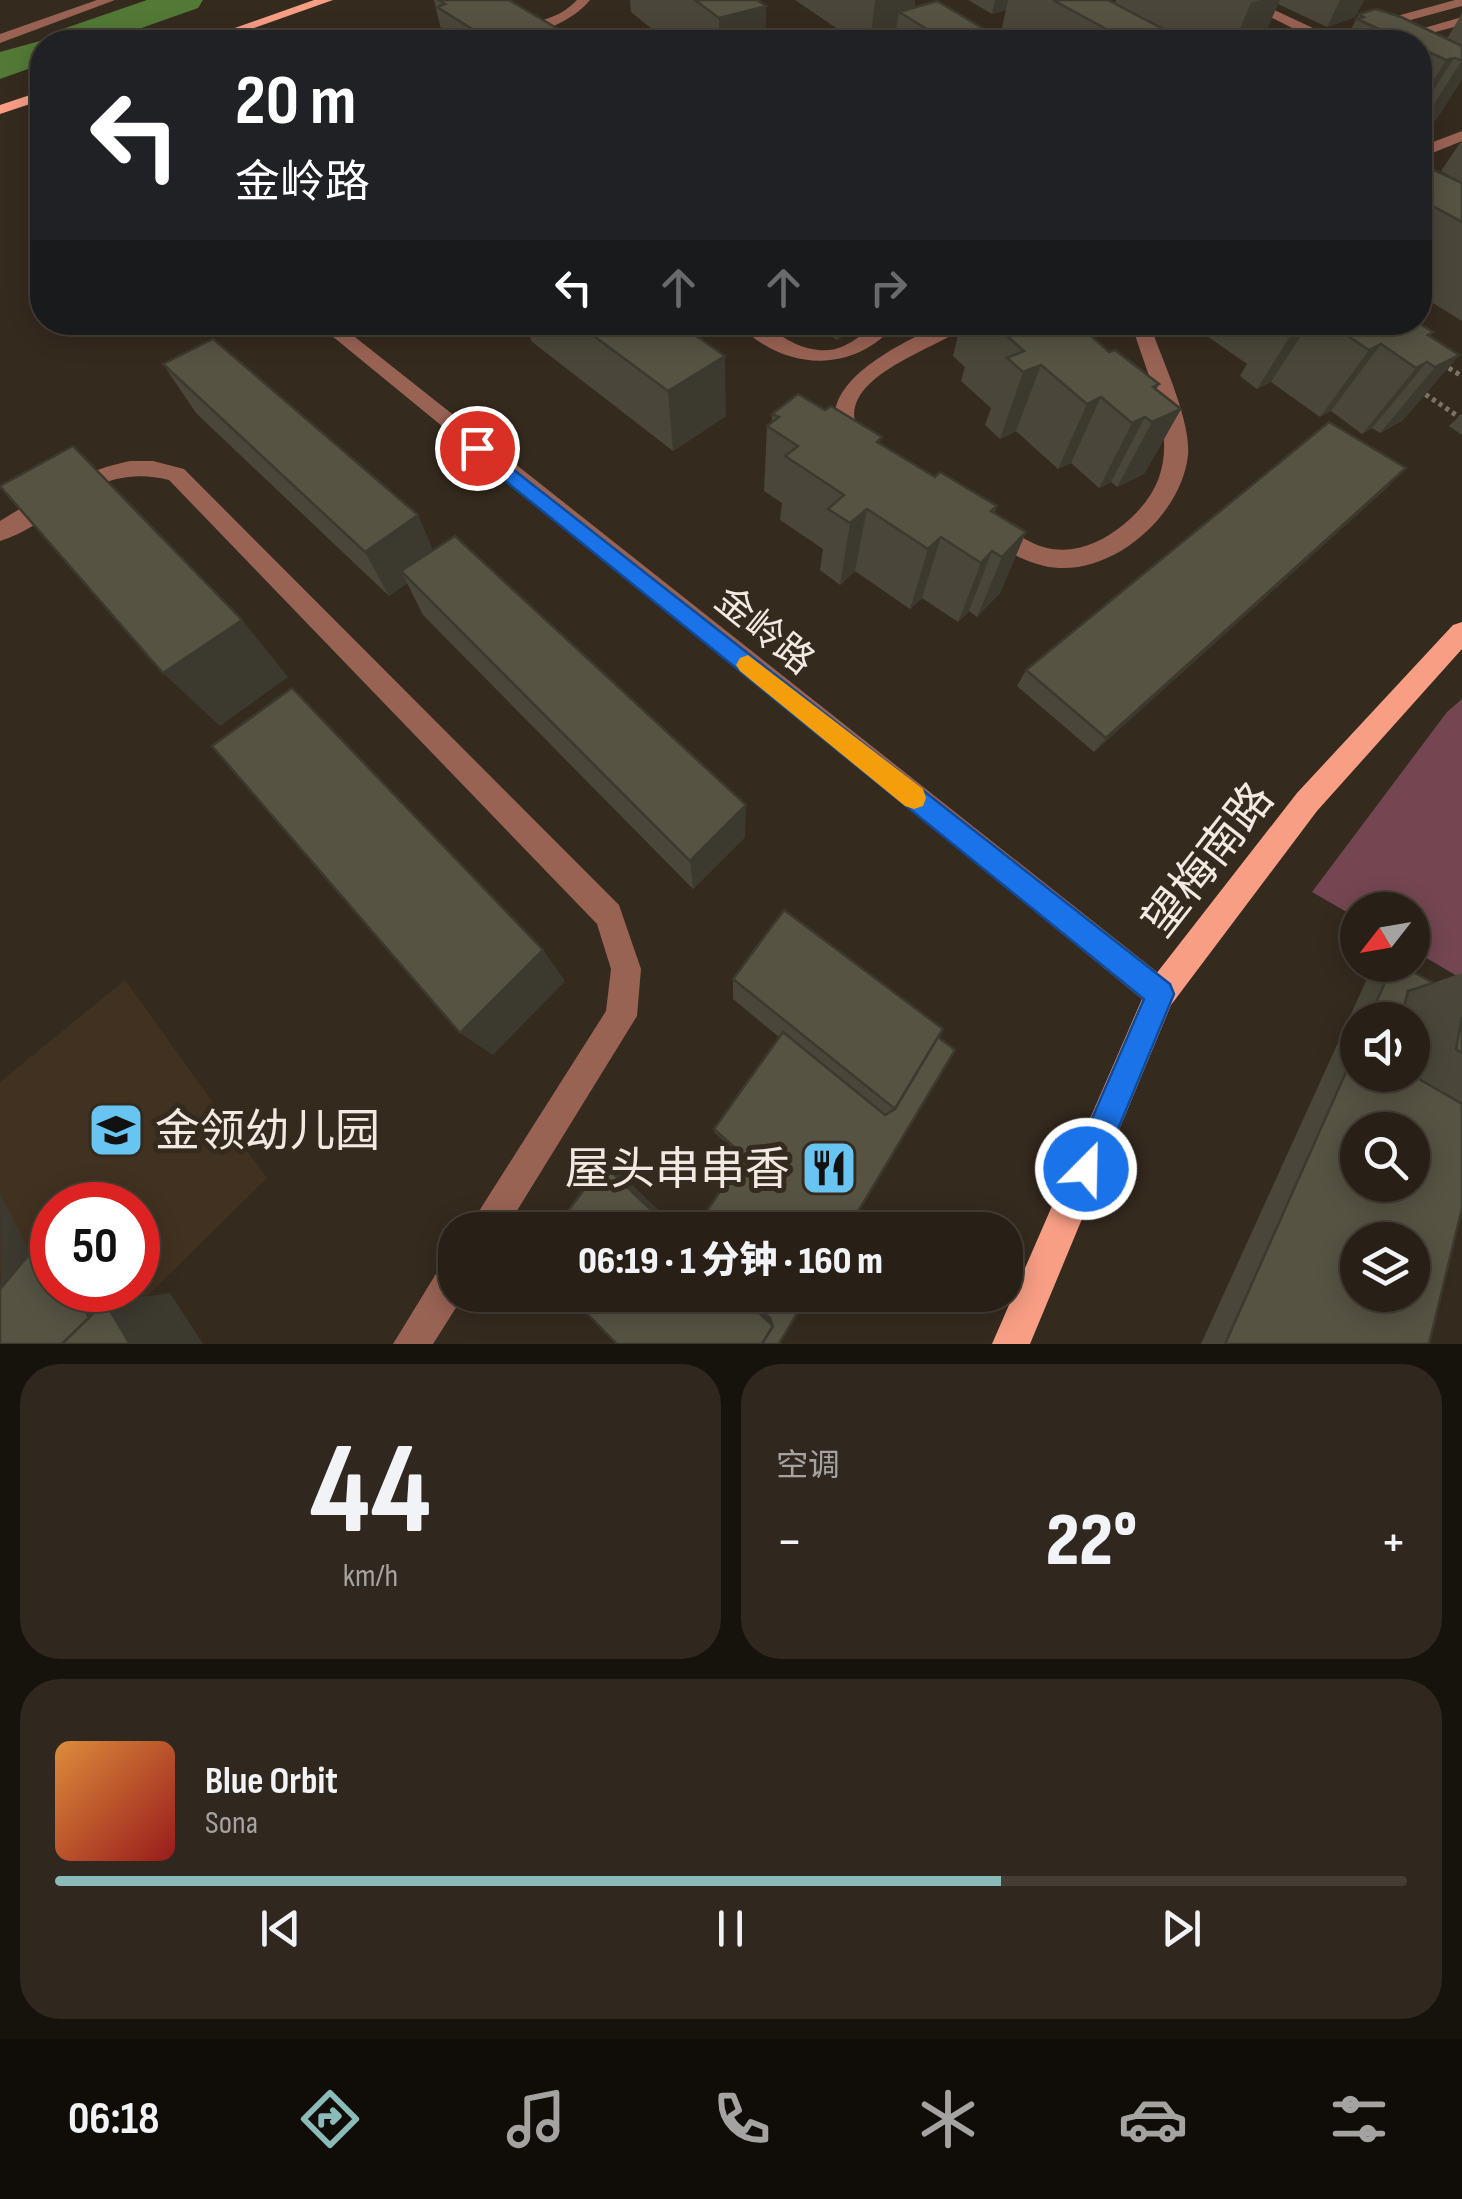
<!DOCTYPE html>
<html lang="zh">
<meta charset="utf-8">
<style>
body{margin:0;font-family:"Sofia Sans Condensed","Noto Sans SC",sans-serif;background:#30281f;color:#f1f3f6;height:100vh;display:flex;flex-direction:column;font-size:38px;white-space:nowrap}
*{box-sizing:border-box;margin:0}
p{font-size:32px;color:#a5a3a1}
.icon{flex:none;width:55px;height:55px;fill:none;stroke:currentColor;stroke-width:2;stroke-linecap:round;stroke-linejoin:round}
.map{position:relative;height:1344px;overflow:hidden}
.side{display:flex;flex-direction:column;gap:20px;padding:20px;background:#16120c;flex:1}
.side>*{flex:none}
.banner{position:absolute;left:30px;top:30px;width:1402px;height:305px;border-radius:40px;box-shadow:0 5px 25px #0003,0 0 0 2px #443e35;background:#202124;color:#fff;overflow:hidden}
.needle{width:65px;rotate:239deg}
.controls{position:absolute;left:1340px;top:892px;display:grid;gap:20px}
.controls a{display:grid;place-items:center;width:90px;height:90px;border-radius:50%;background:#282016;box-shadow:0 5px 25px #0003,0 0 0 2px #443e35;font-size:50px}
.speed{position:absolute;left:30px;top:1182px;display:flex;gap:20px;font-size:50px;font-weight:700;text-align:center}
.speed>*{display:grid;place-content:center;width:130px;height:130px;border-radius:50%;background:#282016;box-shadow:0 5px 25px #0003,0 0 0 2px #443e35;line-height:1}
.speed .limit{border:15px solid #d22;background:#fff;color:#111}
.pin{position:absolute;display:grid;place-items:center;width:85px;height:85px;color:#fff;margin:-42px;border:5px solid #fff;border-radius:50%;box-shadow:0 2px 10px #0007}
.me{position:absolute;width:110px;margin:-55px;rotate:23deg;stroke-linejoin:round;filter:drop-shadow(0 0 8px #0008)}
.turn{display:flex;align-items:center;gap:35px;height:210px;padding:0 40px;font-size:45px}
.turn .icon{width:130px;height:130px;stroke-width:2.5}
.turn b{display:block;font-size:70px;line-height:85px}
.lanes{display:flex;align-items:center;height:95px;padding:0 40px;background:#0003;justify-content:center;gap:50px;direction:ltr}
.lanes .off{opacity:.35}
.big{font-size:75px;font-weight:800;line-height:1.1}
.side .card{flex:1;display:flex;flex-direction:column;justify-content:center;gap:15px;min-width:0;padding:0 35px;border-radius:40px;background:#30281f}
.side .dial{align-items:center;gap:0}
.dial b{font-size:130px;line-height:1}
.song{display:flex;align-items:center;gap:30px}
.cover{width:120px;height:120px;border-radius:15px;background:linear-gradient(135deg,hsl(30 70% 55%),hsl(0 70% 35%))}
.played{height:10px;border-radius:5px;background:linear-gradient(90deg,#8bbbb9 70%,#443e35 70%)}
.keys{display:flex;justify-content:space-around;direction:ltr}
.heat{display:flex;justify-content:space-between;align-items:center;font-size:55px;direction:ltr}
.side .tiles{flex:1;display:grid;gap:20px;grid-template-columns:1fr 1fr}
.card:last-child{grid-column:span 2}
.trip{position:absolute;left:438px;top:1212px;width:585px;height:100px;border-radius:40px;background:#282016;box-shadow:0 5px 25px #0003,0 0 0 2px #443e35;font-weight:800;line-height:100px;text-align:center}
.tab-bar{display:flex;height:160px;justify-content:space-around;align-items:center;background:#100d09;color:#a5a3a1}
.tab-bar .icon{width:70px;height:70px}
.tab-bar .current{color:#8bbbb9}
.tab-bar b{font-size:45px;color:#f1f3f6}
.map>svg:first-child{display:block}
.built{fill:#413120;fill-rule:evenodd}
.green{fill:#744652}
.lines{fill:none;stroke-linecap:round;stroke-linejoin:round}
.river{fill:#527a36;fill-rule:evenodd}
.path{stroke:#7d7368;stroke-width:5;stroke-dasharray:4 4;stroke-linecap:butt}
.minor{fill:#996354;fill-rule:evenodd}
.major{fill:#f89e85;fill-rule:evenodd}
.wall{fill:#4a473a;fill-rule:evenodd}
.shaded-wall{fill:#3c3a2f}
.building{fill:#565343;stroke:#3c3a2f;stroke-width:2.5;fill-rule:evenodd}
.route{fill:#1a73e8;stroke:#114b97;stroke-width:2.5}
.slow{fill:#f59e0b}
.labels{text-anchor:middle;stroke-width:10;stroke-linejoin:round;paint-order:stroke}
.street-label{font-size:38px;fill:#f2eae2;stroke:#352a1e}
.near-street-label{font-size:45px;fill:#f2eae2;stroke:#352a1e}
.near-poi-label{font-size:45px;fill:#f2eae2;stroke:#352a1e;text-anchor:start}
</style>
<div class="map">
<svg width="1462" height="1344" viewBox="0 0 1462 1344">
<rect width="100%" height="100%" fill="#352a1e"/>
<path class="built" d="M125 980 267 1178 99 1344H0V1082ZM52 1205H138V1290H52Z"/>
<path class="green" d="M1462 699V979L1413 950 1412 910H1358L1357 918 1312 892 1447 712Z"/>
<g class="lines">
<path class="river" d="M147 0H203L198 8 102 42H42V64L0 79V52L47 39 51 33Z"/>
<g class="path">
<path d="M1442 364 1462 376"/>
<path d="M1419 390 1462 419"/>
</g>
<g class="minor">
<path d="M97 0H115L0 43V34Z"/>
<path d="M577 0H590C562 34 498 45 456 42 493 18 544 35 577 0Z"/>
<path d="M1237 0H1253L1328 35 1455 0H1462V6L1330 42H1311L1314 39Z"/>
<path d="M1462 17V25L1397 42H1376Z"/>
<path d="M1462 131V141L1420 158V147Z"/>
<path d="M315 322H336L1171 983 1175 994 1171 1005 1160 1009 1149 1005Z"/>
<path d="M736 322C774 322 785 347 818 350 853 354 864 322 897 322 854 376 782 371 736 322Z"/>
<path d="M946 322H972C946 346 845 372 855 421 857 428 864 436 867 442L864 447H850C844 439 836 428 835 419 832 373 913 338 946 322Z"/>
<path d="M1131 322H1149C1161 358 1191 419 1188 455 1182 513 1118 571 1059 568 1031 566 1005 551 982 536L979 530 982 524 990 521C1012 528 1029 546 1052 549 1079 553 1103 541 1123 525 1197 465 1153 397 1131 322Z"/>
<path d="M130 461H153L184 469 619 905 641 969 637 1016 505 1230H467L606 1011 611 969 597 924 169 480C91 461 63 521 0 541V521C42 495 81 471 130 461Z"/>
<path d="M455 1259V1295H464L433 1344H393L442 1264Z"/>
</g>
<g class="major">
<path d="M314 0H333L214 42H195Z"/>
<path d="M42 91V100L0 114V105Z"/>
<path d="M1462 622V649L1317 811 1171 1005 1030 1344H992L1149 983 1297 793 1453 625Z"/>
</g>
</g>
<g class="wall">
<path d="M434 0H509L493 42H444Z"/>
<path d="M630 0H757L766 6 765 42H668L631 12Z"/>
<path d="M795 0H915L914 8 1006 42H857Z"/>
<path d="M968 0H1108L1157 42H1011L1000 36 1006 10 992 14Z"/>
<path d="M1116 0H1364L1355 17 1327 27 1278 4 1261 42H1190L1115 3Z"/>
<path d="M1462 13V79L1436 120 1420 126V42H1344L1359 14 1447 39Z"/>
<path d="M1462 140V321L1420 295V165L1450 176 1441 171Z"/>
<path d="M527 322H676L726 416 673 451 531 341Z"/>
<path d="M810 322H866L837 340Z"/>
<path d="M961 322H1076L1109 352 1159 384 1156 390 1181 409 1144 474 1117 487 1111 482 1099 488 1071 463 1058 469 1016 431 1000 439 985 425 991 408 961 381 965 367 953 356Z"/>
<path d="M1207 322H1417L1433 332 1430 336 1459 355 1402 421 1380 433 1372 428 1362 434 1331 411 1320 417 1271 382 1257 389 1240 376 1247 364 1207 336 1212 326Z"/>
<path d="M163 364 433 550 745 837 693 889 423 615 407 583 389 596 196 413Z"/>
<path d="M772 414 881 444 935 477 997 506 994 513 1026 532 1000 593 977 617 969 611 958 622 922 598 910 609 855 571 840 585 820 570 823 549 780 520 782 503 764 491 767 426 772 423Z"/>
<path d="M1462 414V435L1449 426Z"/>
<path d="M1389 486 1094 752 1017 686 1026 670Z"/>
<path d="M1385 965H1401L1433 983 1462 973V1208L1429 1344H1201L1371 970ZM1358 1020H1412V1075H1358Z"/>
<path d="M733 979 938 1037 847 1230 743 1157 715 1133 714 1129 779 1037 733 999Z"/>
</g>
<g class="shaded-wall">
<path d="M875 0H915L912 20 899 12 894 42H870Z"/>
<path d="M995 0H1008L1006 10 992 14Z"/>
<path d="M1260 0H1280L1261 42H1234L1251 3Z"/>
<path d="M1340 0H1364L1355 17 1327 27Z"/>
<path d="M766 6 765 42H719V18Z"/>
<path d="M1163 29 1157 42H1125L1126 40Z"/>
<path d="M1454 58 1420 111V103L1446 60Z"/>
<path d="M1462 60V79L1436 120 1420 126Z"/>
<path d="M839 322H866L837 340Z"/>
<path d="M1299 322H1310L1271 382 1257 389Z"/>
<path d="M1381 344 1331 411 1320 417 1369 350Z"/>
<path d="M1459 355 1402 421 1380 433 1435 367Z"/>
<path d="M725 356 726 416 673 451 668 391Z"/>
<path d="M1427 362 1372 428 1362 434 1416 368Z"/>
<path d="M1041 365 1016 431 1000 439 1023 372Z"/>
<path d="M1159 384 1141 418 1145 417 1111 482 1099 488 1132 423 1153 387Z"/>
<path d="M1101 397 1071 463 1058 469 1087 404Z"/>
<path d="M1181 409 1144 474 1117 487 1152 422Z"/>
<path d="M1406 468 1389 486 1094 752 1106 738Z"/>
<path d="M867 509 855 571 840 585 850 523Z"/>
<path d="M418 515 438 561 401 571 407 583 389 596 365 552Z"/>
<path d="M1026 532 1000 593 977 617 1002 557Z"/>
<path d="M941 537 922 598 910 609 928 549Z"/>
<path d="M992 551 969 611 958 622 981 563Z"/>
<path d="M242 620 288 677 220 726 163 673Z"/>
<path d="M746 805 745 837 693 889 690 861Z"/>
<path d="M543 950 565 981 493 1055 460 1033Z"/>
<path d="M603 1164 615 1169 680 1230H672Z"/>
<path d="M0 1194 46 1283 1 1288Z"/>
<path d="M75 1290H118L123 1300 170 1293 203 1344H96Z"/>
<path d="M740 1295H749L768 1314 773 1326Z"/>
</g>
<g class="building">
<path d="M439 0H509L580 42H493L437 7 445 4Z"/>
<path d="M695 0H757L766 6 719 18Z"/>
<path d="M1053 0H1108L1163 29 1126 40Z"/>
<path d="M937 1 1006 42H948L899 12Z"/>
<path d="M1376 9 1401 17 1462 46V60L1454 58 1446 60 1420 48V42H1386L1382 41 1394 36 1357 19 1364 17 1359 14Z"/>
<path d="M1421 164 1462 183V222L1420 199 1432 194 1420 188V165Z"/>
<path d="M575 322H676L725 356 668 391Z"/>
<path d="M991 322H1076L1109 352 1115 350 1159 384 1153 387 1181 409 1152 422 1145 417 1132 423 1101 397 1087 404 1041 365 1023 372 1007 358 1024 351Z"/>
<path d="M1327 322H1417L1433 332 1428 335 1459 355 1435 367 1427 362 1416 368 1381 344 1369 350Z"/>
<path d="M213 339 418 515 365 552 163 364Z"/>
<path d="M798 394 825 410 831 406 882 437 877 442 935 477 940 472 997 506 991 511 1026 532 1002 557 992 551 981 563 941 537 928 549 867 509 850 523 828 509 844 495 785 456 798 446 767 426 779 417 772 414Z"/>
<path d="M1329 422 1406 468 1106 738 1026 670Z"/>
<path d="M73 446 242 620 163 673 0 486Z"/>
<path d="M455 536 746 805 690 861 401 571Z"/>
<path d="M292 688 543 950 460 1033 212 746Z"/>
<path d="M784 910 943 1029 895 1109 733 979Z"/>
<path d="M1393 965H1401L1433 983 1408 991 1401 1020H1368Z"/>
<path d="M1462 1017V1053L1456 1049Z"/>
<path d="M783 1032 885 1115 895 1109 938 1037 955 1050 847 1230H694L744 1156 714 1129Z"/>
<path d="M1358 1045V1075H1412L1462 1104V1208L1429 1344H1225ZM1358 1130H1412V1185H1358ZM1358 1240H1412V1295H1358Z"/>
<path d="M603 1164 672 1230H554Z"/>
<path d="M47 1233 52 1243V1290H75L89 1318 62 1344H0V1285L1 1288Z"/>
<path d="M569 1295H740L773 1326 762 1344H617Z"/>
<path d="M745 1295H808L779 1344H762L773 1326 770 1318Z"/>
<path d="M105 1302 130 1344H62Z"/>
</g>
<path class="route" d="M477 441 1170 984 1174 994 1097 1180 1086 1184 1075 1180 1070 1169 1144 999 471 453 468 448Z"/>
<path class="slow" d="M748 655 923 789 926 798 923 806 914 809 905 806 740 671 736 665 740 658Z"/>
<defs>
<g id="school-square" transform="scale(2.875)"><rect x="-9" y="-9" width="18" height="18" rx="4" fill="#68c4f0" stroke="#352a1e"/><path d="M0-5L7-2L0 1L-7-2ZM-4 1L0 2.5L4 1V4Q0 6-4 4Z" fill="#111"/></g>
<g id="restaurant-square" transform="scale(2.875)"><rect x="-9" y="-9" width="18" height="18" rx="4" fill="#68c4f0" stroke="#352a1e"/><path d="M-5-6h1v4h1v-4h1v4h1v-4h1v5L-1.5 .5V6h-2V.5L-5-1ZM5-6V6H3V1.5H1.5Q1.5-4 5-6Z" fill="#111"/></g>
</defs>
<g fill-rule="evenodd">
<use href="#school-square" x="116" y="1130"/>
<use href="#restaurant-square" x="829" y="1168"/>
</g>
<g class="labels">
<g class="street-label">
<text transform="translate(765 630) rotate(39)" y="13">金岭路</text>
</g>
<g class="near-street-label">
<text transform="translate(1207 859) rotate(-52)" y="16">望梅南路</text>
</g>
<g class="near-poi-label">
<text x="155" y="1146">金领幼儿园</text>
<text x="790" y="1184" text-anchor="end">屋头串串香</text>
</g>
</g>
</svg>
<div class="controls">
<a><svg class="needle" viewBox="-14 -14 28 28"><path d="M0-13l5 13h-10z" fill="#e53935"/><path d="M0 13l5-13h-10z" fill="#a5a3a1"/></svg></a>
<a><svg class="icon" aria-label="sound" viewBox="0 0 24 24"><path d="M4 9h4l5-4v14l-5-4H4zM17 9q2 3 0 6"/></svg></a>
<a><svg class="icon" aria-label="search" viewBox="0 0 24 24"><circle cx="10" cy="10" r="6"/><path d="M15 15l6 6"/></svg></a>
<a><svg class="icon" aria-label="layers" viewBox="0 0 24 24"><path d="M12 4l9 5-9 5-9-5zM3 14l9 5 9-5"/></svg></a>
</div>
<div class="speed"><div class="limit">50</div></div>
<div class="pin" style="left:477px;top:448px;background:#d93025"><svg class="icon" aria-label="arrive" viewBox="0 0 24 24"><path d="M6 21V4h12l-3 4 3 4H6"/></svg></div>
<svg class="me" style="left:1086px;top:1169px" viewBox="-20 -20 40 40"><circle r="17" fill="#1a73e8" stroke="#fff" stroke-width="3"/><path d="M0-11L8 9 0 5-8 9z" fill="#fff"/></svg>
<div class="trip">06:19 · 1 分钟 · 160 m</div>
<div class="banner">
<div class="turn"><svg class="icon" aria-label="left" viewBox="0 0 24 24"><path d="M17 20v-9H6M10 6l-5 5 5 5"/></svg><div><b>20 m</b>金岭路</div></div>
<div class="lanes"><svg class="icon" aria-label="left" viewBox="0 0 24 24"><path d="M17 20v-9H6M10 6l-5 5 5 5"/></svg><svg class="icon off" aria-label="ahead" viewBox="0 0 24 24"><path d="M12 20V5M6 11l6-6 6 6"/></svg><svg class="icon off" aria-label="ahead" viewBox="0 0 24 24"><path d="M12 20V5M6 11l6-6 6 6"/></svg><svg class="icon off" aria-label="right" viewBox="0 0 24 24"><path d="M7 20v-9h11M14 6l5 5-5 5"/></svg></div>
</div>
</div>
<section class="side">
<div class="tiles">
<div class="card dial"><b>44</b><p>km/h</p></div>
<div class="card"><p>空调</p>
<div class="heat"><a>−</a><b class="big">22°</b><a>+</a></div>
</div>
<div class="card">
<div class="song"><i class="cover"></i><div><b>Blue Orbit</b><p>Sona</p></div></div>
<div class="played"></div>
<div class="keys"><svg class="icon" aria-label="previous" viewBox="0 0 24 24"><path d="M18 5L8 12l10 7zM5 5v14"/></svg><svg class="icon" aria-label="pause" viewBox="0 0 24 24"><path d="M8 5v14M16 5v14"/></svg><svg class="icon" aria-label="next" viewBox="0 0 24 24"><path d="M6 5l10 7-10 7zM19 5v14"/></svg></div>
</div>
</div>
</section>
<nav class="tab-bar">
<b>06:18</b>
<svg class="icon current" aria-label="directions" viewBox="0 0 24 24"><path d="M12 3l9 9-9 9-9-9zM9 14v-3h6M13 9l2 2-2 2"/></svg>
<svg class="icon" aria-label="music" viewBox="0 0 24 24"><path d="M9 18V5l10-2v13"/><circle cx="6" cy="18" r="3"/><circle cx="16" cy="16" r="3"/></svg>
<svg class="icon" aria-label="phone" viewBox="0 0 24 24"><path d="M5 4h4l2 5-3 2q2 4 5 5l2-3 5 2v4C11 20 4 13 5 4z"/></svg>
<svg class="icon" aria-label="climate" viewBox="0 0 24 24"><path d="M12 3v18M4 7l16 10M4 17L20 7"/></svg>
<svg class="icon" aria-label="car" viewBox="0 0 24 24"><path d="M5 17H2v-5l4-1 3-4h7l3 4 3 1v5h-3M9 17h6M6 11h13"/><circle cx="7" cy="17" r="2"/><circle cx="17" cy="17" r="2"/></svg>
<svg class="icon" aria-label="filters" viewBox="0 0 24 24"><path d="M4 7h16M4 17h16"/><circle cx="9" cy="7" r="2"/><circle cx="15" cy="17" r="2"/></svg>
</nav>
